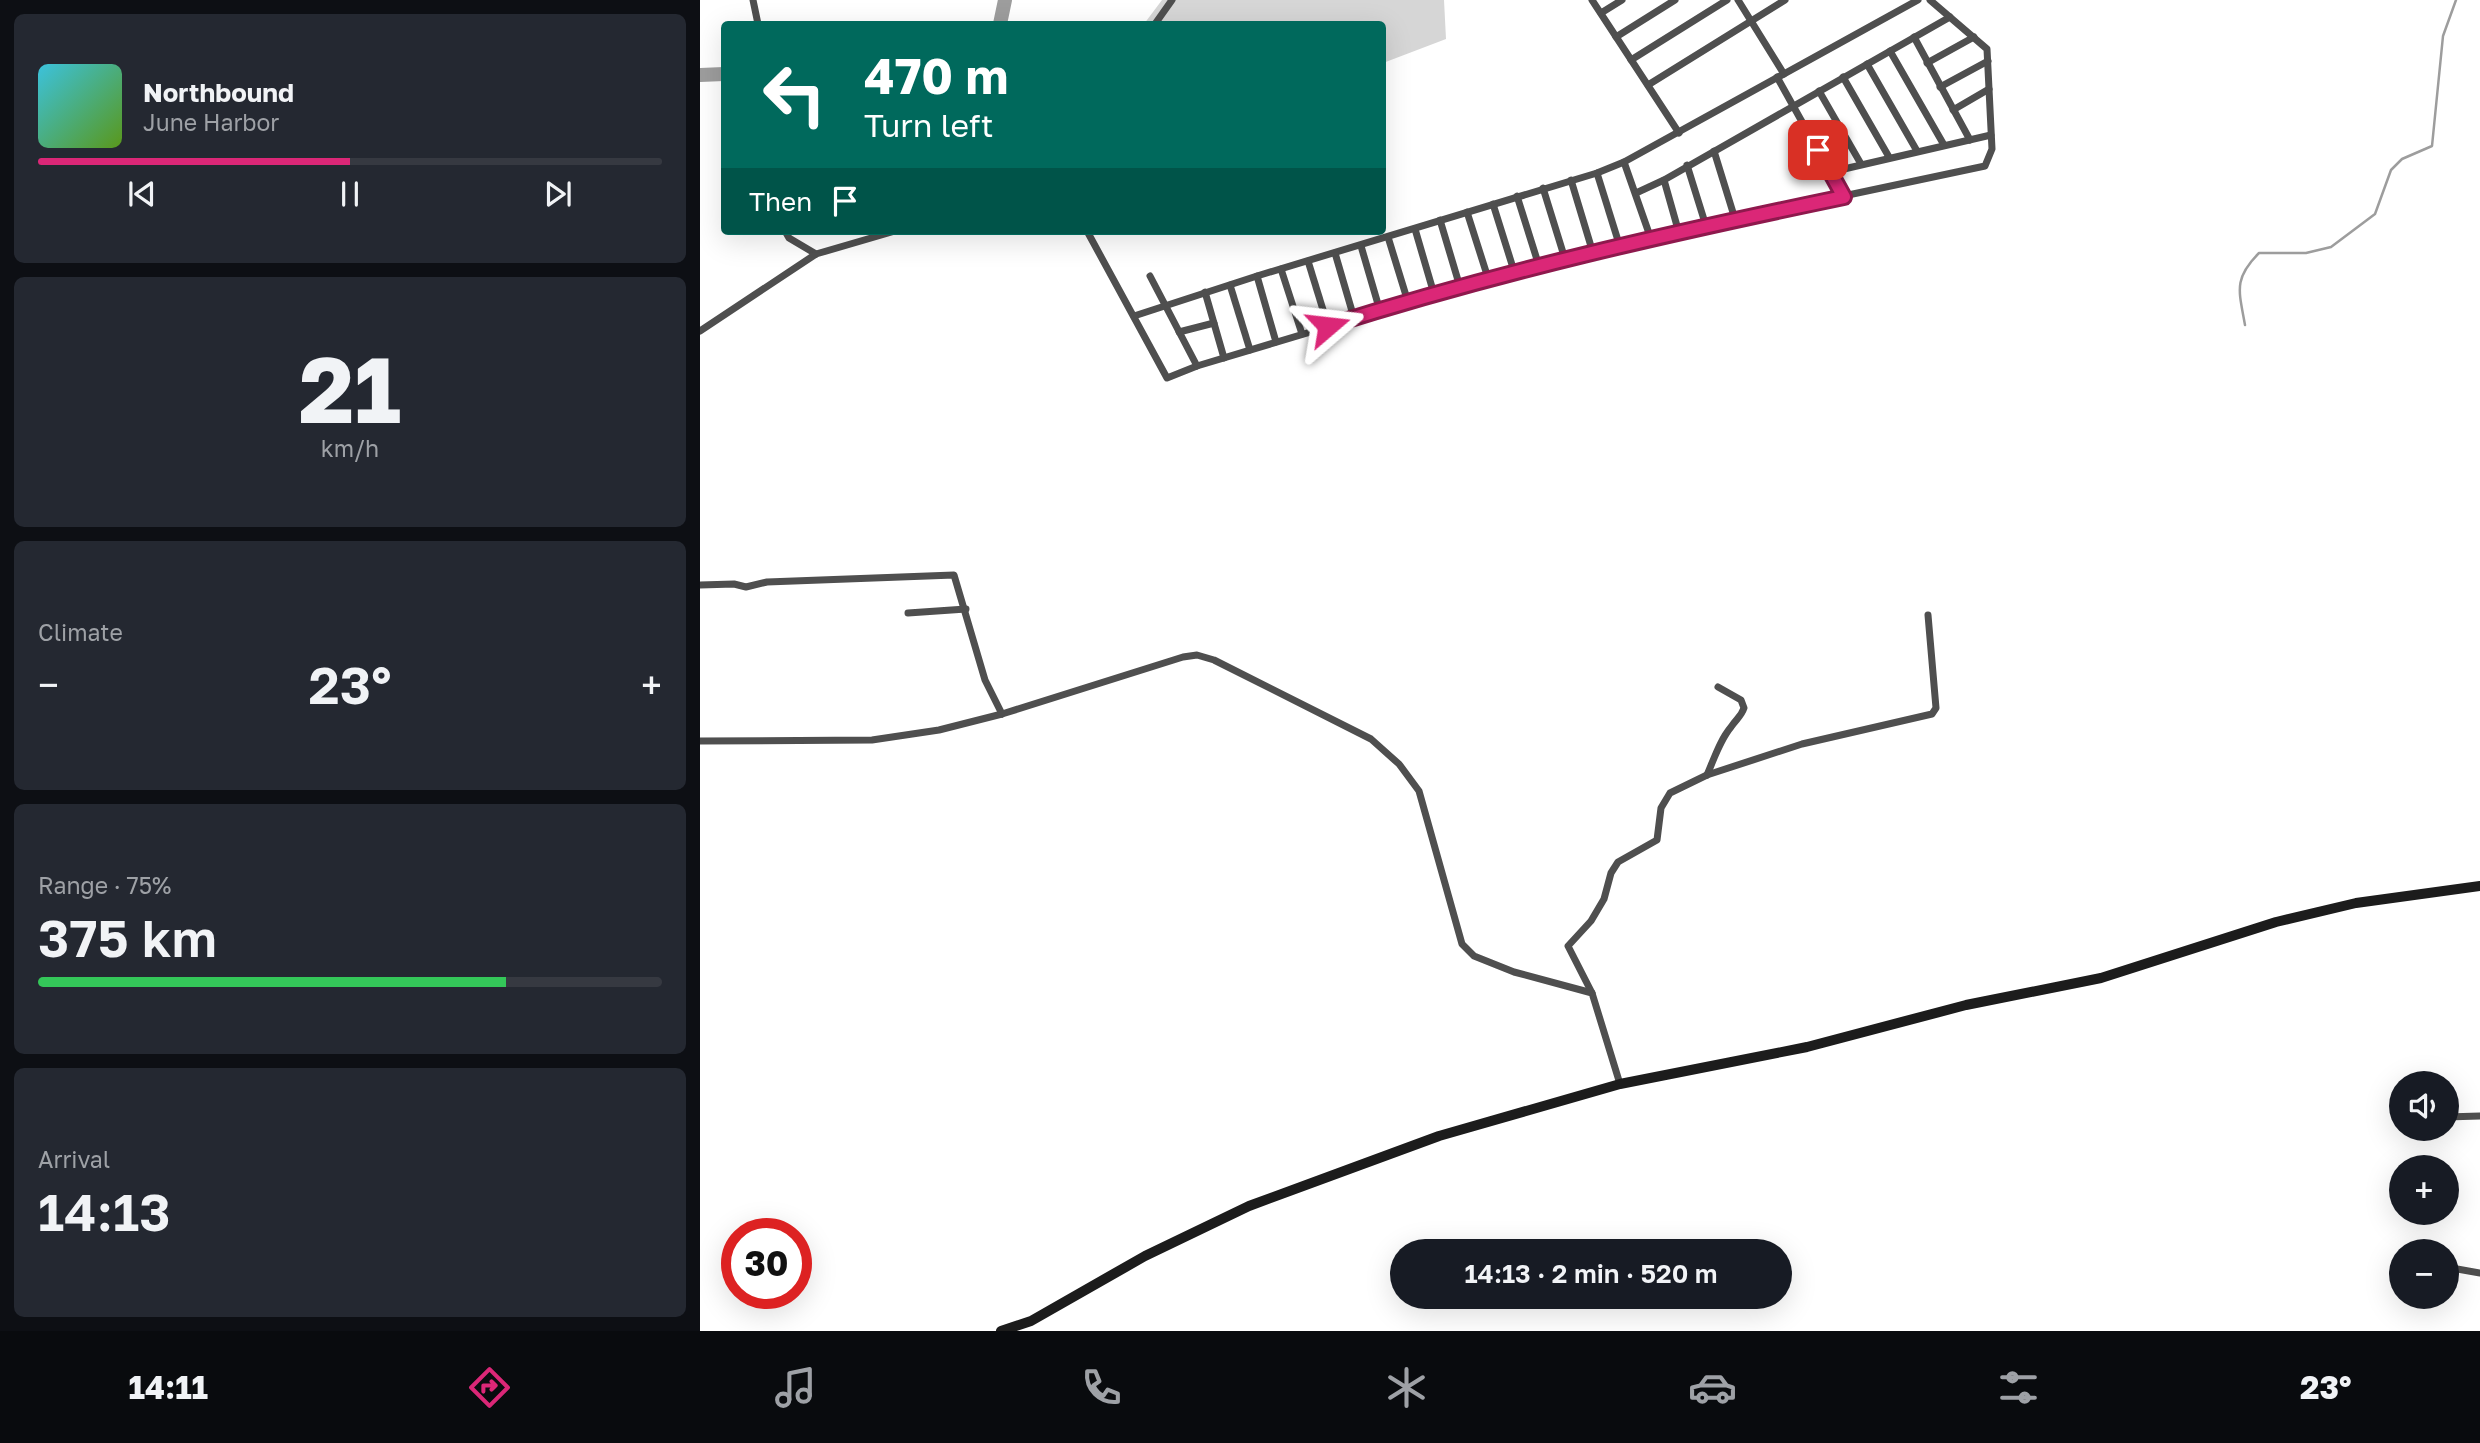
<!DOCTYPE html>
<meta charset="utf-8">
<style>
body{margin:0;font-family:"Golos Text",sans-serif;background:#242831;color:#f1f3f6;height:100vh;display:flex;flex-direction:column;font-size:26px;white-space:nowrap}
*{box-sizing:border-box;margin:0}
p{font-size:23px;color:#9ea1a6}
.icon{flex:none;width:38px;height:38px;fill:none;stroke:currentColor;stroke-width:2;stroke-linecap:round;stroke-linejoin:round}
.map{position:relative;flex:1;overflow:hidden}
.details{display:flex;flex-direction:column;gap:14px;padding:14px;background:#0d0f14;width:700px}
.details>*{flex:none}
.banner{position:absolute;left:21px;top:21px;width:665px;height:214px;border-radius:7px;box-shadow:0 7px 28px #0002;background:#00695c;color:#fff;overflow:hidden}
.tools{position:absolute;left:1689px;top:1071px;display:grid;gap:14px}
.tools a{display:grid;place-items:center;width:70px;height:70px;border-radius:50%;background:#171b24;box-shadow:0 7px 28px #0002;font-size:35px}
.speed{position:absolute;left:21px;top:1218px;display:flex;gap:14px;font-size:35px;font-weight:700;text-align:center}
.speed>*{display:grid;place-content:center;width:91px;height:91px;border-radius:50%;background:#171b24;box-shadow:0 7px 28px #0002;line-height:1}
.speed .limit{border:10px solid #d22;background:#fff;color:#111}
.pin{position:absolute;display:grid;place-items:center;width:60px;height:60px;color:#fff;margin:-30px;border-radius:14px;box-shadow:0 4px 10px #0006}
.me{position:absolute;width:77px;margin:-38px;rotate:73deg;stroke-linejoin:round;filter:drop-shadow(0 0 5px #0008)}
.turn{display:flex;align-items:center;gap:24px;height:147px;padding:0 28px;font-size:32px}
.turn .icon{width:91px;height:91px;stroke-width:2.5}
.turn b{display:block;font-size:49px;line-height:60px}
.then{display:flex;align-items:center;height:66px;padding:0 28px;background:#0003;gap:14px;font-size:26px}
.big{font-size:52px;font-weight:600;line-height:1.1}
.details .tile{flex:1;display:flex;flex-direction:column;justify-content:center;gap:10px;min-width:0;padding:0 24px;border-radius:10px;background:#242831}
.details .dial{align-items:center;gap:0}
.dial b{font-size:91px;line-height:1}
.song{display:flex;align-items:center;gap:21px}
.cover{width:84px;height:84px;border-radius:10px;background:linear-gradient(135deg,hsl(190 70% 55%),hsl(90 70% 35%))}
.played{height:7px;border-radius:4px;background:linear-gradient(90deg,#db2777 50%,#363941 50%)}
.keys{display:flex;justify-content:space-around;direction:ltr}
.heat{display:flex;justify-content:space-between;align-items:center;font-size:38px;direction:ltr}
.charge{height:10px;border-radius:5px;background:linear-gradient(90deg,#34c759 75%,#363941 0)}
.trip{position:absolute;left:690px;top:1239px;width:402px;height:70px;border-radius:35px;background:#171b24;box-shadow:0 7px 28px #0002;font-weight:600;line-height:70px;text-align:center}
.tabs{display:flex;height:112px;justify-content:space-around;align-items:center;background:#090b0e;color:#9ea1a6}
.tabs .icon{width:49px;height:49px}
.tabs .current{color:#db2777}
.tabs b{font-size:32px;color:#f1f3f6}
main{display:flex;flex:1;min-height:0}
.map>svg:first-child{display:block}
.green{fill:#d6d6d6}
.lines{fill:none;stroke-linecap:round;stroke-linejoin:round}
.stream{stroke:#9d9d9d;stroke-width:2.5}
.river{stroke:#9d9d9d;stroke-width:14}
.street{stroke:#4f4f4f;stroke-width:7}
.secondary{stroke:#1c1c1c;stroke-width:10}
.route-casing{stroke:#8e194d;stroke-width:18}
.route{stroke:#db2777;stroke-width:12}
</style>
<main>
<section class="details">
<div class="tile">
<div class="song"><i class="cover"></i><div><b>Northbound</b><p>June Harbor</p></div></div>
<div class="played"></div>
<div class="keys"><svg class="icon" aria-label="previous" viewBox="0 0 24 24"><path d="M18 5L8 12l10 7zM5 5v14"/></svg><svg class="icon" aria-label="pause" viewBox="0 0 24 24"><path d="M8 5v14M16 5v14"/></svg><svg class="icon" aria-label="next" viewBox="0 0 24 24"><path d="M6 5l10 7-10 7zM19 5v14"/></svg></div>
</div>
<div class="tile dial"><b>21</b><p>km/h</p></div>
<div class="tile"><p>Climate</p>
<div class="heat"><a>−</a><b class="big">23°</b><a>+</a></div>
</div>
<div class="tile"><p>Range · 75%</p><b class="big">375 km</b><div class="charge"></div></div>
<div class="tile"><p>Arrival</p><b class="big">14:13</b></div>
</section>
<div class="map">
<svg width="1780" height="1331" viewBox="0 0 1780 1331">
<rect width="100%" height="100%" fill="#fff"/>
<path class="green" d="M462 0H744L746 39 683 63 682 24H444Z"/>
<g class="lines">
<path class="stream" d="M1545 325C1539 291 1533 279 1559 253H1606L1631 247 1675 214 1691 170 1702 159 1732 146 1743 36 1756 0"/>
<g class="river">
<path d="M300 24 305 0"/>
<path d="M0 75 24 74"/>
</g>
<g class="street">
<path d="M53 0 58 24"/>
<path d="M892 0 979 133"/>
<path d="M1038 0 1084 74"/>
<path d="M901 13 922 0"/>
<path d="M455 24 472 0"/>
<path d="M916 37 975 0"/>
<path d="M1214 37 1270 140"/>
<path d="M1190 51 1244 145"/>
<path d="M931 60 1027 0"/>
<path d="M1227 63 1274 37"/>
<path d="M1167 64 1217 151"/>
<path d="M1077 77 1144 197"/>
<path d="M1143 77 1189 157"/>
<path d="M948 85 1085 0"/>
<path d="M1240 87 1288 61"/>
<path d="M1119 91 1161 164"/>
<path d="M1253 110 1289 89"/>
<path d="M1014 151 1035 219"/>
<path d="M924 162 951 239"/>
<path d="M987 165 1006 226"/>
<path d="M1131 172 1291 135"/>
<path d="M897 173 920 247"/>
<path d="M871 180 893 253"/>
<path d="M964 180 979 233"/>
<path d="M843 188 865 259"/>
<path d="M936 193 964 180 1250 17"/>
<path d="M817 196 839 266"/>
<path d="M793 204 814 271"/>
<path d="M767 212 788 278"/>
<path d="M740 220 760 287"/>
<path d="M715 229 734 294"/>
<path d="M85 231 89 238 116 254"/>
<path d="M387 231 467 378 497 366 814 271 1035 219 1285 166 1292 149 1287 49 1230 0"/>
<path d="M688 237 708 302"/>
<path d="M661 246 680 311"/>
<path d="M635 253 654 318"/>
<path d="M608 261 628 326"/>
<path d="M581 269 602 334"/>
<path d="M450 276 497 366"/>
<path d="M557 276 576 342"/>
<path d="M530 285 550 350"/>
<path d="M505 292 524 358"/>
<path d="M434 316 557 276 897 173 924 162 1218 0"/>
<path d="M0 331 116 254 195 231"/>
<path d="M479 332 514 323"/>
<path d="M0 585 34 584 46 587 67 582 254 575 285 680 302 714"/>
<path d="M208 613 266 609"/>
<path d="M0 741 172 740 239 730 302 714 483 657 497 655 514 660 671 739 699 764 719 791 762 944 774 956 814 972 892 993 920 1084"/>
<path d="M1007 775C1014 759 1020 740 1031 727 1036 719 1041 717 1044 708L1041 700 1018 687"/>
<path d="M892 993 868 946 891 921 904 899 911 873 918 862 957 840 961 808 970 793 1007 775 1102 744 1232 714 1236 708 1228 615"/>
<path d="M1746 1117 1780 1116"/>
<path d="M1746 1267 1780 1273"/>
</g>
<path class="secondary" d="M301 1331 331 1321 445 1256 549 1206 739 1136 920 1084 1107 1047 1266 1005 1401 978 1576 922 1656 903 1780 886"/>
</g>
<g class="lines">
<g class="route-casing">
<path id="route" d="M628 326C798 272 970 233 1144 197L1118 150"/>
</g>
<use href="#route" class="route"/>
</g>
</svg>
<div class="tools">
<a><svg class="icon" aria-label="sound" viewBox="0 0 24 24"><path d="M4 9h4l5-4v14l-5-4H4zM17 9q2 3 0 6"/></svg></a>
<a>+</a>
<a>−</a>
</div>
<div class="speed"><div class="limit">30</div></div>
<div class="pin" style="left:1118px;top:150px;background:#d93025"><svg class="icon" aria-label="arrive" viewBox="0 0 24 24"><path d="M6 21V4h12l-3 4 3 4H6"/></svg></div>
<svg class="me" style="left:628px;top:326px" viewBox="-20 -20 40 40"><path d="M0-17L14 15 0 8-14 15z" fill="#db2777" stroke="#fff" stroke-width="4"/></svg>
<div class="trip">14:13 · 2 min · 520 m</div>
<div class="banner">
<div class="turn"><svg class="icon" aria-label="left" viewBox="0 0 24 24"><path d="M17 20v-9H6M10 6l-5 5 5 5"/></svg><div><b>470 m</b>Turn left</div></div>
<div class="then">Then<svg class="icon" aria-label="arrive" viewBox="0 0 24 24"><path d="M6 21V4h12l-3 4 3 4H6"/></svg></div>
</div>
</div>
</main>
<nav class="tabs">
<b>14:11</b>
<svg class="icon current" aria-label="directions" viewBox="0 0 24 24"><path d="M12 3l9 9-9 9-9-9zM9 14v-3h6M13 9l2 2-2 2"/></svg>
<svg class="icon" aria-label="music" viewBox="0 0 24 24"><path d="M9 18V5l10-2v13"/><circle cx="6" cy="18" r="3"/><circle cx="16" cy="16" r="3"/></svg>
<svg class="icon" aria-label="phone" viewBox="0 0 24 24"><path d="M5 4h4l2 5-3 2q2 4 5 5l2-3 5 2v4C11 20 4 13 5 4z"/></svg>
<svg class="icon" aria-label="climate" viewBox="0 0 24 24"><path d="M12 3v18M4 7l16 10M4 17L20 7"/></svg>
<svg class="icon" aria-label="car" viewBox="0 0 24 24"><path d="M5 17H2v-5l4-1 3-4h7l3 4 3 1v5h-3M9 17h6M6 11h13"/><circle cx="7" cy="17" r="2"/><circle cx="17" cy="17" r="2"/></svg>
<svg class="icon" aria-label="filters" viewBox="0 0 24 24"><path d="M4 7h16M4 17h16"/><circle cx="9" cy="7" r="2"/><circle cx="15" cy="17" r="2"/></svg>
<b>23°</b>
</nav>
